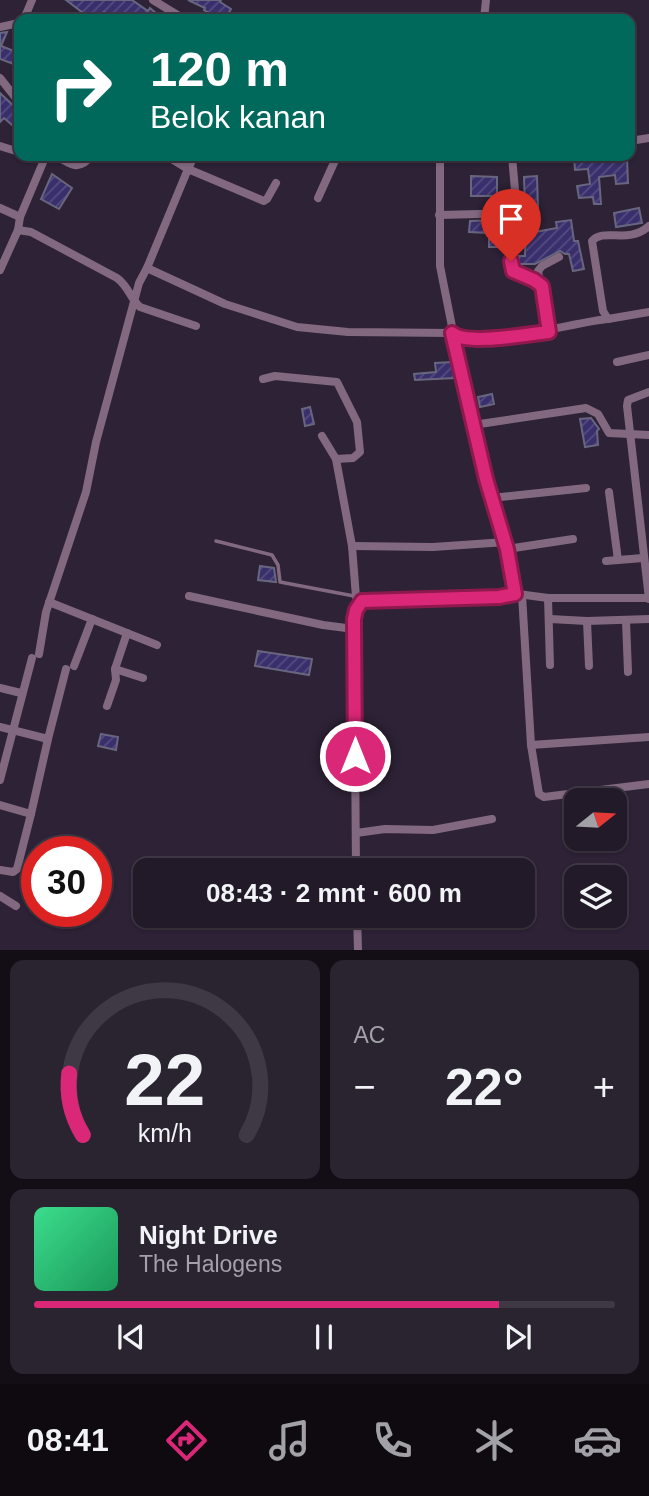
<!DOCTYPE html>
<html lang="id">
<meta charset="utf-8">
<style>
body{margin:0;font-family:Arial,sans-serif;background:#2a2330;color:#f1f3f6;height:100vh;display:flex;flex-direction:column;font-size:26px;white-space:nowrap}
*{box-sizing:border-box;margin:0}
p{font-size:23px;color:#a2a1a8}
.icon{flex:none;width:38px;height:38px;fill:none;stroke:currentColor;stroke-width:2;stroke-linecap:round;stroke-linejoin:round}
.map{position:relative;height:950px;overflow:hidden}
.side{display:flex;flex-direction:column;gap:10px;padding:10px;background:#130e16;flex:1}
.side>*{flex:none}
.guide{position:absolute;left:14px;top:14px;width:621px;height:147px;border-radius:14px;box-shadow:0 2px 5px #0004,0 0 0 2px #3f3845;background:#00695c;color:#fff;overflow:hidden}
.needle{width:46px;rotate:72deg}
.tools{position:absolute;left:564px;top:788px;display:grid;gap:14px}
.tools a{display:grid;place-items:center;width:63px;height:63px;border-radius:14px;background:#221a28;box-shadow:0 2px 5px #0004,0 0 0 2px #3f3845;font-size:35px}
.speed{position:absolute;left:21px;top:836px;display:flex;gap:14px;font-size:35px;font-weight:700;text-align:center}
.speed>*{display:grid;place-content:center;width:91px;height:91px;border-radius:50%;background:#221a28;box-shadow:0 2px 5px #0004,0 0 0 2px #3f3845;line-height:1}
.speed .limit{border:10px solid #d22;background:#fff;color:#111}
.pin{position:absolute;display:grid;place-items:center;width:60px;height:60px;color:#fff;margin:-72px -30px;border-radius:50% 50% 50% 0;rotate:-45deg;box-shadow:0 0 7px #0007}
.pin .icon{rotate:45deg}
.me{position:absolute;width:77px;margin:-38px;rotate:0deg;stroke-linejoin:round;filter:drop-shadow(0 0 5px #0008)}
.turn{display:flex;align-items:center;gap:24px;height:147px;padding:0 21px;font-size:32px}
.turn .icon{width:91px;height:91px;stroke-width:2.5}
.turn b{display:block;font-size:49px;line-height:60px}
.big{font-size:52px;font-weight:800;line-height:1.1}
.side .card{flex:1;display:flex;flex-direction:column;justify-content:center;gap:10px;min-width:0;padding:0 24px;border-radius:14px;background:#2a2330}
.side .dial{align-items:center;gap:0}
.dial svg{height:182px;overflow:visible;fill:none;stroke:#3f3845;stroke-width:7;stroke-linecap:round;text-anchor:middle}
.dial text{fill:#f1f3f6;stroke:none}
.song{display:flex;align-items:center;gap:21px}
.cover{width:84px;height:84px;border-radius:10px;background:linear-gradient(135deg,hsl(150 70% 55%),hsl(150 70% 35%))}
.played{height:7px;border-radius:4px;background:linear-gradient(90deg,#db2777 80%,#3f3845 80%)}
.keys{display:flex;justify-content:space-around;direction:ltr}
.heat{display:flex;justify-content:space-between;align-items:center;font-size:38px;direction:ltr}
.side .tiles{flex:1;display:grid;gap:10px;grid-template-columns:1fr 1fr}
.card:last-child{grid-column:span 2}
.trip{position:absolute;left:133px;top:858px;width:402px;height:70px;border-radius:14px;background:#221a28;box-shadow:0 2px 5px #0004,0 0 0 2px #3f3845;font-weight:800;line-height:70px;text-align:center}
.tabs{display:flex;height:112px;justify-content:space-around;align-items:center;background:#0e0a10;color:#a2a1a8}
.tabs .icon{width:49px;height:49px}
.tabs .on{color:#db2777}
.tabs b{font-size:32px;color:#f1f3f6}
.map>svg:first-child{display:block}
.building{fill:url(#building-hatch);stroke:#68667f;stroke-width:2}
.lines{fill:none;stroke-linecap:round;stroke-linejoin:round}
.lane{stroke:#836980;stroke-width:3.5}
.street{stroke:#836980;stroke-width:8}
.route-casing{stroke:#8e194d;stroke-width:18}
.route{stroke:#db2777;stroke-width:12}
</style>
<div class="map">
<svg width="649" height="950" viewBox="0 0 649 950">
<defs>
<pattern id="building-hatch" width="6" height="6" patternUnits="userSpaceOnUse" patternTransform="scale(1.75)"><rect width="6" height="6" fill="#392f6c"/><path d="M-1 1l2-2M0 6l6-6M5 7l2-2" fill="none" stroke="#554c80"/></pattern>
</defs>
<rect width="100%" height="100%" fill="#2d2236"/>
<g class="building">
<path d="M66 0H132L148 11 150 8 158 15 155 19H115L104 12 95 19H91Z"/>
<path d="M188 0H221L220 2 231 9 225 19H220L204 10 205 8Z"/>
<path d="M7 32 1 46 19 53V66L0 59V33Z"/>
<path d="M0 93 19 111V131L4 118 0 122Z"/>
<path d="M584 156H596V160L627 158 628 183 616 184 615 175 599 177 601 204H594L593 197 579 198 577 186 590 184 588 169 575 170 574 157Z"/>
<path d="M52 174 72 188 59 209 41 199Z"/>
<path d="M471 176 497 177V196H471Z"/>
<path d="M537 176 538 210H525L524 177Z"/>
<path d="M639 208 642 223 616 227 614 213Z"/>
<path d="M502 220 503 247H489V233L469 232 470 221Z"/>
<path d="M571 220 574 241H578L584 269 573 271 569 254H565L560 251 535 264H518L519 256H525V253L526 235H523L522 226 534 225 535 232 557 228 556 222Z"/>
<path d="M452 362 455 378 415 380 414 374 436 372 435 363Z"/>
<path d="M492 394 494 404 480 407 478 397Z"/>
<path d="M310 407 314 424 305 426 302 409Z"/>
<path d="M591 418 599 429 597 431 598 445 585 447 580 419Z"/>
<path d="M260 566 274 568 276 582 258 580Z"/>
<path d="M258 651 312 659 309 675 255 666Z"/>
<path d="M101 734 118 737 116 750 98 746Z"/>
</g>
<g class="lines">
<path class="lane" d="M216 541 272 555 278 565 280 582 354 596"/>
<g class="street">
<path d="M153 0 184 19"/>
<path d="M24 19 32 0"/>
<path d="M484 19 486 0"/>
<path d="M0 27 19 23"/>
<path d="M0 78 19 102"/>
<path d="M630 141 649 138"/>
<path d="M0 146 19 152"/>
<path d="M31 156 44 160 46 156"/>
<path d="M57 156C70 165 80 171 91 156"/>
<path d="M167 156 188 169 194 156"/>
<path d="M437 156H499"/>
<path d="M512 156 517 213 511 268 542 286"/>
<path d="M318 198 337 156"/>
<path d="M0 208 20 217"/>
<path d="M439 215 517 213"/>
<path d="M18 230 31 232 117 278C129 287 130 298 140 307L196 326"/>
<path d="M147 268 225 304 297 327 348 332 452 333C472 352 578 321 608 319L603 311 592 241C604 227 628 245 649 226"/>
<path d="M0 270 18 230 20 217 44 160"/>
<path d="M608 319 649 312"/>
<path d="M549 332 538 271 542 266 559 257"/>
<path d="M617 362 649 355"/>
<path d="M263 379 275 376 337 382 357 422 360 452 353 458 336 459 322 436"/>
<path d="M649 392 628 400 627 406 649 599"/>
<path d="M473 425 586 408 598 414 609 433 649 435"/>
<path d="M336 459 352 546 356 597 362 601"/>
<path d="M609 492 618 560"/>
<path d="M492 498 586 488"/>
<path d="M352 546 433 547 506 542"/>
<path d="M507 549 573 539"/>
<path d="M606 561 643 558"/>
<path d="M518 594 548 598H649"/>
<path d="M522 595 531 745 539 794 544 797 649 784"/>
<path d="M189 596 323 625 354 629"/>
<path d="M548 598 550 665"/>
<path d="M49 602 157 645"/>
<path d="M550 619 587 621 649 619"/>
<path d="M587 621 589 666"/>
<path d="M626 621 628 672"/>
<path d="M39 654 46 612 86 492 96 442 139 283 147 268 188 169 264 201 267 199 276 183"/>
<path d="M74 666 92 619"/>
<path d="M115 669 143 678"/>
<path d="M0 688 21 693"/>
<path d="M107 706 116 680 115 669 127 633"/>
<path d="M0 727 48 739 66 669"/>
<path d="M531 745 649 737"/>
<path d="M0 780 32 658"/>
<path d="M0 805 31 814 48 739"/>
<path d="M356 833 385 829 433 830 492 819"/>
<path d="M0 870 13 872 17 869 31 814"/>
<path d="M356 870 354 619 362 601 499 597 515 594 507 549 487 479 462 377 440 266V156"/>
<path d="M0 896 16 906"/>
<path d="M357 915 358 950"/>
</g>
</g>
<g class="lines">
<g class="route-casing">
<path id="route" d="M355 756 354 619 356 610 362 601 499 597 515 594 507 549 486 479 452 333C466 346 528 334 549 332L542 286 534 280 513 271 511 261"/>
</g>
<use href="#route" class="route"/>
</g>
</svg>
<div class="tools">
<a><svg class="needle" viewBox="-14 -14 28 28"><path d="M0-13l5 13h-10z" fill="#e53935"/><path d="M0 13l5-13h-10z" fill="#a2a1a8"/></svg></a>
<a><svg class="icon" aria-label="layers" viewBox="0 0 24 24"><path d="M12 4l9 5-9 5-9-5zM3 14l9 5 9-5"/></svg></a>
</div>
<div class="speed"><div class="limit">30</div></div>
<div class="pin" style="left:511px;top:261px;background:#d93025"><svg class="icon" aria-label="arrive" viewBox="0 0 24 24"><path d="M6 21V4h12l-3 4 3 4H6"/></svg></div>
<svg class="me" style="left:355px;top:756px" viewBox="-20 -20 40 40"><circle r="17" fill="#db2777" stroke="#fff" stroke-width="3"/><path d="M0-11L8 9 0 5-8 9z" fill="#fff"/></svg>
<div class="trip">08:43 · 2 mnt · 600 m</div>
<div class="guide">
<div class="turn"><svg class="icon" aria-label="right" viewBox="0 0 24 24"><path d="M7 20v-9h11M14 6l5 5-5 5"/></svg><div><b>120 m</b>Belok kanan</div></div>
</div>
</div>
<section class="side">
<div class="tiles">
<div class="card dial"><svg viewBox="0 0 100 80">
<path d="M14 69A42 42 0 1 1 86 69"/>
<path d="M14 69A42 42 0 0 1 8 42" stroke="#db2777"/>
<text x="50" y="56" font-size="32" font-weight="700">22</text>
<text x="50" y="72" font-size="11">km/h</text>
</svg></div>
<div class="card"><p>AC</p>
<div class="heat"><a>−</a><b class="big">22°</b><a>+</a></div>
</div>
<div class="card">
<div class="song"><i class="cover"></i><div><b>Night Drive</b><p>The Halogens</p></div></div>
<div class="played"></div>
<div class="keys"><svg class="icon" aria-label="previous" viewBox="0 0 24 24"><path d="M18 5L8 12l10 7zM5 5v14"/></svg><svg class="icon" aria-label="pause" viewBox="0 0 24 24"><path d="M8 5v14M16 5v14"/></svg><svg class="icon" aria-label="next" viewBox="0 0 24 24"><path d="M6 5l10 7-10 7zM19 5v14"/></svg></div>
</div>
</div>
</section>
<nav class="tabs">
<b>08:41</b>
<svg class="icon on" aria-label="directions" viewBox="0 0 24 24"><path d="M12 3l9 9-9 9-9-9zM9 14v-3h6M13 9l2 2-2 2"/></svg>
<svg class="icon" aria-label="music" viewBox="0 0 24 24"><path d="M9 18V5l10-2v13"/><circle cx="6" cy="18" r="3"/><circle cx="16" cy="16" r="3"/></svg>
<svg class="icon" aria-label="phone" viewBox="0 0 24 24"><path d="M5 4h4l2 5-3 2q2 4 5 5l2-3 5 2v4C11 20 4 13 5 4z"/></svg>
<svg class="icon" aria-label="climate" viewBox="0 0 24 24"><path d="M12 3v18M4 7l16 10M4 17L20 7"/></svg>
<svg class="icon" aria-label="car" viewBox="0 0 24 24"><path d="M5 17H2v-5l4-1 3-4h7l3 4 3 1v5h-3M9 17h6M6 11h13"/><circle cx="7" cy="17" r="2"/><circle cx="17" cy="17" r="2"/></svg>
</nav>
